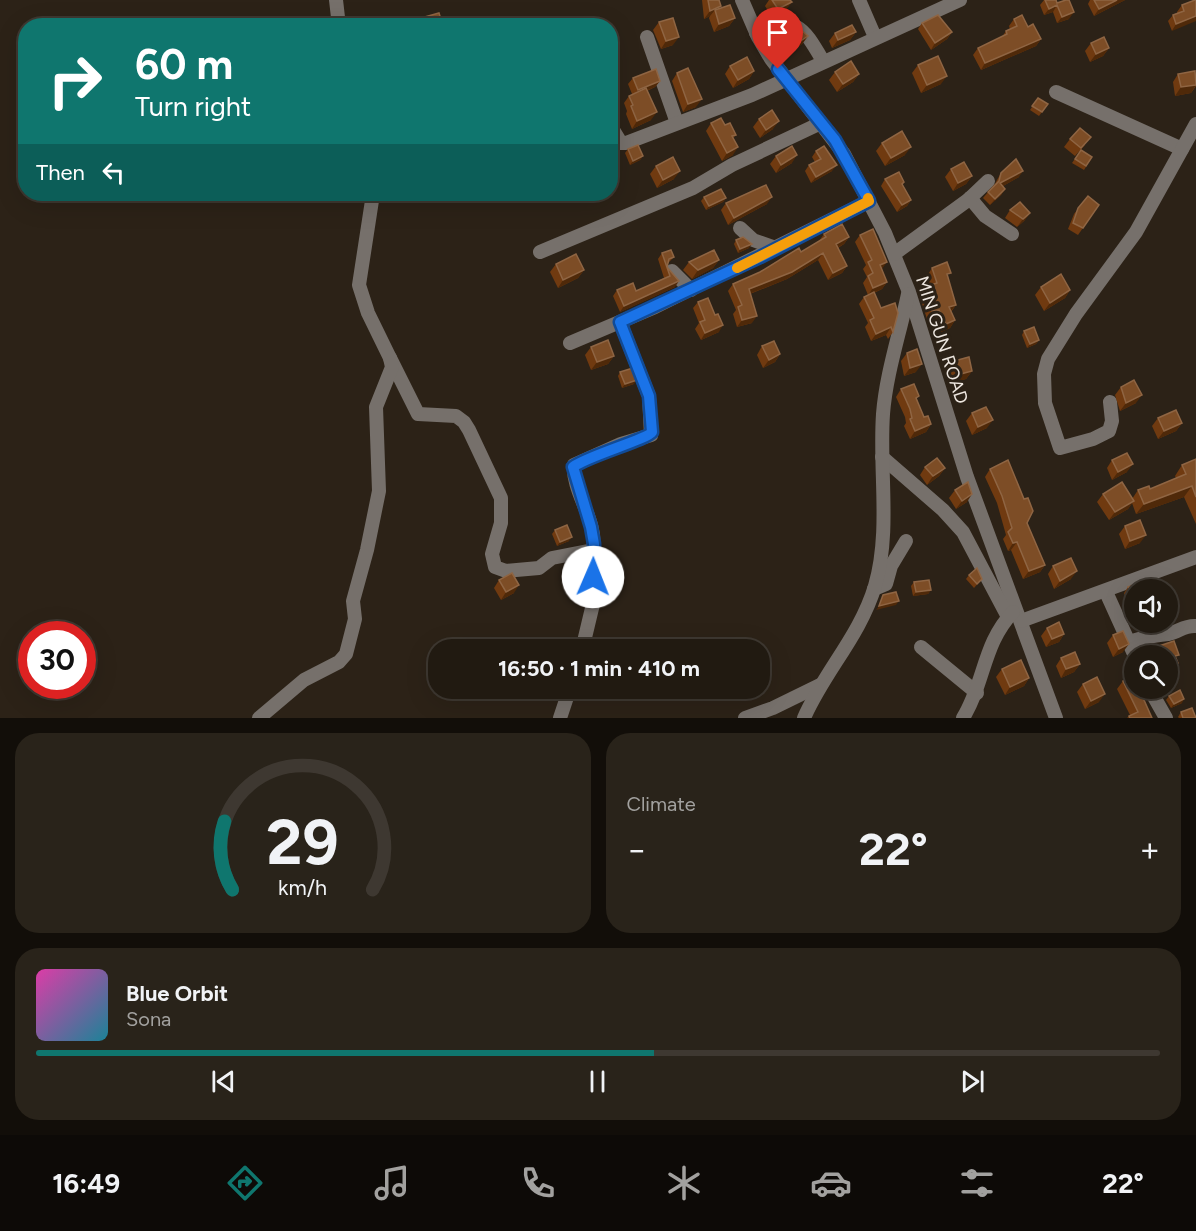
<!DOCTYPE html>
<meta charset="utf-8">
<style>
body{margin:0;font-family:Figtree,sans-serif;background:#29231a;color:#f1f3f6;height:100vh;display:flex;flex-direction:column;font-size:22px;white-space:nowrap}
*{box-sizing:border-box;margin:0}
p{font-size:20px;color:#a2a19f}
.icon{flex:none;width:33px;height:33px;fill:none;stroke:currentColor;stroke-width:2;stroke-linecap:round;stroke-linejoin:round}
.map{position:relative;height:718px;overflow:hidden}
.sheet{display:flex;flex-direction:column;gap:15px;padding:15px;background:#120e09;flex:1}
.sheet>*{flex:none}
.banner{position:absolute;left:18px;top:18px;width:600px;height:183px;border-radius:24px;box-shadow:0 6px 24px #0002,0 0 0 2px #3e3831;background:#0f766e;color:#fff;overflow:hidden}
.tools{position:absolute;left:1124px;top:579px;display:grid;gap:12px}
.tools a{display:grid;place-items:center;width:54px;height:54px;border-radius:50%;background:#211a11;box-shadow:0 6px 24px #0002,0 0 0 2px #3e3831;font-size:30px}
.speed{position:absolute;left:18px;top:621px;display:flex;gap:12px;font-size:30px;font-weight:700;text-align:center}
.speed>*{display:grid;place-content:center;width:78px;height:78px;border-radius:50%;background:#211a11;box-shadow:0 6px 24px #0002,0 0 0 2px #3e3831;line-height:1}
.speed .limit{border:9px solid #d22;background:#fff;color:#111}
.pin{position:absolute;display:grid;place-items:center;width:51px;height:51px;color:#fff;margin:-62px -26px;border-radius:50% 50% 50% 0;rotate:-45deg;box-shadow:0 0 6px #0007}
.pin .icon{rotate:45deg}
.me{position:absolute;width:66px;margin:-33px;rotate:1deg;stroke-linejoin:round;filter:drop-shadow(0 0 4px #0008)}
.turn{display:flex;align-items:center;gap:21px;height:126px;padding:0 18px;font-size:27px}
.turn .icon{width:78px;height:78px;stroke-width:2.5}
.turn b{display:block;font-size:42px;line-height:51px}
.then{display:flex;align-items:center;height:57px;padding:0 18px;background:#0003;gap:12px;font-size:22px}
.big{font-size:45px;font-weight:700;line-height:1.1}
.sheet .tile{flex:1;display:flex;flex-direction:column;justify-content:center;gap:9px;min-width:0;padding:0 21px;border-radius:24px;background:#29231a}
.sheet .dial{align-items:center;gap:0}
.dial svg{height:156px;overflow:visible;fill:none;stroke:#3e3831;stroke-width:7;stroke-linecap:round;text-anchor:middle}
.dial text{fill:#f1f3f6;stroke:none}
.song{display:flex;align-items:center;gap:18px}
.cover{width:72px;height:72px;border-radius:9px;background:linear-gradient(135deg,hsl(320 70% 55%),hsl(190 70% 35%))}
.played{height:6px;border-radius:3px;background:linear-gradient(90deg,#0f766e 55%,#3e3831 55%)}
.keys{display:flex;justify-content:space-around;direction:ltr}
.heat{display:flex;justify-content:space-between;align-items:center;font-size:33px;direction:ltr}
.sheet .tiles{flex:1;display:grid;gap:15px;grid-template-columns:1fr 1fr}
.tile:last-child{grid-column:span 2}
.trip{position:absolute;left:428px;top:639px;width:342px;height:60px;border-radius:24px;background:#211a11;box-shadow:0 6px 24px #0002,0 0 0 2px #3e3831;font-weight:700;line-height:60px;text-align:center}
.menu{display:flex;height:96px;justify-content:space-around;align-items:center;background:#0d0a07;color:#a2a19f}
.menu .icon{width:42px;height:42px}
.menu .current{color:#0f766e}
.menu b{font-size:27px;color:#f1f3f6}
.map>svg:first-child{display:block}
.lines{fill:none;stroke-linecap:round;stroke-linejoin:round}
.minor{stroke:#76706b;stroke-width:14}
.wall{fill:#703a10}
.shaded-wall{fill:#4f2909}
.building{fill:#7d4d26;stroke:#8f6543;stroke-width:1.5}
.route-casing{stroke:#114b97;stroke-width:15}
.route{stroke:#1a73e8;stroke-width:10}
.slow{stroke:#f59e0b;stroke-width:10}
.labels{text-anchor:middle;stroke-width:6;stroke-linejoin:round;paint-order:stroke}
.street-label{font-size:18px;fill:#eee7e0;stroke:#2c2217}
</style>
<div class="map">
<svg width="1196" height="718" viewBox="0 0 1196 718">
<rect width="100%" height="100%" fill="#2c2217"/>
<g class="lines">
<g class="minor">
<path d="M336 0 339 26"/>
<path d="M742 0 758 37 771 59 844 154 885 233 909 292 967 477 1056 718"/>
<path d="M859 0 875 37"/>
<path d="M756 33C796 14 803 27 823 61"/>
<path d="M647 37 677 123"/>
<path d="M1056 92 1182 149"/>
<path d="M610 125 621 143H626L752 95 960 0"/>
<path d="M970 198 985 216 1012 234"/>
<path d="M740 228 753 240 776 248"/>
<path d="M540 252 693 188 732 165 821 123"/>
<path d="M894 254 968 200 988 181"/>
<path d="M672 271 691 290"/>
<path d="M570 343 655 307 869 201"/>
<path d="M390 358 418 414 456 416 464 422 469 430 501 498V523L492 554 495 567 506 571 539 568 552 558 593 550C598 521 572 492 574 465L621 444 651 435 649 396 620 322"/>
<path d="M1110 402 1112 421 1109 431 1093 439 1060 448 1045 403 1044 374 1048 359 1076 314 1136 232 1196 124"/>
<path d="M882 457 943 510 963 532 1008 617"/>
<path d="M874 589 886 584 891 566 906 541"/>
<path d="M1106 592 1135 656"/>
<path d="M1021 621 1196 557"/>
<path d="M1129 642C1144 637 1152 636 1168 634 1179 632 1184 625 1196 626"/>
<path d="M921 647 977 693"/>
<path d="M582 650 593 604V550"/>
<path d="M1149 688 1166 718"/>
<path d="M259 718 304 680 339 662 346 654 355 619 353 601 367 550 379 491 376 407 392 367 390 358 368 313 359 285 373 194"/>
<path d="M560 718 570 688"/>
<path d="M745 718 773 708 820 685"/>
<path d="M804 718C824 672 860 636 875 586 891 531 879 471 883 414 886 374 900 333 908 294"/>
<path d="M963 718C985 682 983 643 1013 612"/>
</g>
</g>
<g class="wall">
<path d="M702 0H719L720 8 735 18 729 26 714 32 709 18 710 16 704 19Z"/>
<path d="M769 0H790L786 10 772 17 765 6Z"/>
<path d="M1044 0H1056L1057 3 1069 19 1057 23 1053 12 1044 15 1040 5Z"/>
<path d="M1090 0H1125L1094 16 1088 4Z"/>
<path d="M1195 0 1172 31 1168 21 1173 15 1177 13V12L1182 5Z"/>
<path d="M421 18 443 26H416Z"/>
<path d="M1014 19 1028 27 1041 39 1036 46 981 70 973 55 978 48 1002 37 1006 31 1010 29 1009 26Z"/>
<path d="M659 22 673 45 661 49 653 30Z"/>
<path d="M922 23 952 32 947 39 931 50 918 29Z"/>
<path d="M791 29 808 36 802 44 794 50 785 37Z"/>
<path d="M856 32 850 40 832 48 829 41 835 33Z"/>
<path d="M1091 43 1109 48 1103 56 1090 62 1085 51Z"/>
<path d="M918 65 941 84 921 93 912 73Z"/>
<path d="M730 66 754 71 749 79 733 88 725 74Z"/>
<path d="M835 72 859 74 853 82 837 92 829 80Z"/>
<path d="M677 73 696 107 683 112 672 81Z"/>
<path d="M1178 74 1196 79V86L1191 93 1175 96 1173 82Z"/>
<path d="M633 78 660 81 655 87 647 91 651 120 632 129 626 114 627 111 624 103 629 96 632 94 628 84Z"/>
<path d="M1038 98 1048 104 1039 116 1030 110Z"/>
<path d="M759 119 773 129 760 138 753 127Z"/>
<path d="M711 123 725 125 736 135 733 138V155L722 161 706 131Z"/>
<path d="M1070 139 1085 145 1075 156 1064 147Z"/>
<path d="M882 143 905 155 885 166 876 151Z"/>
<path d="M628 149 643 156 640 160 630 165 625 153Z"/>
<path d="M1081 150 1092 157 1084 170 1072 163Z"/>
<path d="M816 151 832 171 811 183 805 171 809 165 815 162 812 157Z"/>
<path d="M776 156 792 163 776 173 770 164Z"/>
<path d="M656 166 674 179 657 188 650 174Z"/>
<path d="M951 169 972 176 966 184 953 191 945 177Z"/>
<path d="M1001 173 1019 177 1003 186 1005 189 1001 195 990 205 983 198 988 192 995 184 997 180Z"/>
<path d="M885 179 904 182 902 185 911 200 907 206 897 212 881 186Z"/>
<path d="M1088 196 1099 205 1078 235 1068 229 1074 214Z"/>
<path d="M704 197 726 198 723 202 706 210 701 201Z"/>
<path d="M726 203 767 204 728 225 721 210Z"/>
<path d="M1010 210 1030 213 1024 221 1017 227 1005 218Z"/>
<path d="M824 234 849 237 844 244 838 248 847 266 842 273 828 280 818 260 787 279 750 294 752 323 737 327 733 314 736 310 728 291 733 284 760 272 801 252 819 241Z"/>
<path d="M860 235 882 269 887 282 882 289 874 293 893 332 888 339 886 335 871 341 865 327 868 323 859 304 864 297 868 295 863 283 867 277 863 269 866 265 855 242Z"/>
<path d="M736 240 749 248 738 253 734 244Z"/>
<path d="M662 253 674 257 668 263 667 267 675 287 620 312 613 296 617 290 636 291 664 278 658 259Z"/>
<path d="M719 260 713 268 692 279 683 270 689 262Z"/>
<path d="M556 264 584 270 578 278 558 288 550 272Z"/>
<path d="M932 268 948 277 956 305 951 312 955 320 950 328 941 332 934 317 927 319 919 294 924 287 930 285 927 276Z"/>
<path d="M1041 287 1070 290 1065 298 1044 311 1035 295Z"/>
<path d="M698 302 719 332 701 340 695 329 699 323 693 308Z"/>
<path d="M1024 331 1039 340 1036 344 1027 348 1022 335Z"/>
<path d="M762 346 780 354 775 362 763 368 757 355Z"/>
<path d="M591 347 614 356 608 364 591 370 585 355Z"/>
<path d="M907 353 916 372 904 376 901 361Z"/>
<path d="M954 361 972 371 966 379 951 383 948 369Z"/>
<path d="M620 372 634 384 622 388 618 376Z"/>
<path d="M1121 387 1136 403 1120 411 1115 395Z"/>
<path d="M901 389 917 400 924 417 931 424 926 432 910 439 904 426 906 423 905 417 896 397Z"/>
<path d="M972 413 987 428 972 435 966 421Z"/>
<path d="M1158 418 1182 423 1176 431 1158 439 1152 426Z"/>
<path d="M1196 459V524L1184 497 1136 514 1132 503 1128 509 1109 520 1097 502 1103 494 1132 499 1138 490 1150 489 1176 478 1175 476 1182 465Z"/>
<path d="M1112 460 1127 472 1112 480 1107 468Z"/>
<path d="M925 467 945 468 939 476 927 485 920 475Z"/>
<path d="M990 469 1027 523 1045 565 1040 572 1023 579 1011 550 1008 551 1003 539 1006 535 997 503 985 477Z"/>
<path d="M955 490 967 502 956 509 949 498Z"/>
<path d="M1125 526 1140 543 1125 549 1119 534Z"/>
<path d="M555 530 569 541 557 546 552 534Z"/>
<path d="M1053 566 1071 579 1054 589 1048 574Z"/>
<path d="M969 575 982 579 974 588 966 579Z"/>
<path d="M499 580 514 593 501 600 494 588Z"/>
<path d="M914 582 931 590 928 594 913 596 911 586Z"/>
<path d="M1128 587 1134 590V619L1124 593Z"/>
<path d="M1135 622H1154L1151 626 1138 630Z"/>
<path d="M1047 628 1064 634 1059 642 1046 647 1041 636Z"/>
<path d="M1113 635 1123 652 1113 657 1107 643Z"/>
<path d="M1159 646 1176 659 1178 663 1173 670 1167 672V656H1152Z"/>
<path d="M1061 658 1080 664 1074 672 1061 678 1056 666Z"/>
<path d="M1002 669 1029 678 1024 686 1005 695 996 677Z"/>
<path d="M1123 681 1144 689 1141 693 1152 718H1127L1130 715 1117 689Z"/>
<path d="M1083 684 1099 702 1085 709 1077 692Z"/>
<path d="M1169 696 1182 703 1171 708 1166 700Z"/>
<path d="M1181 712 1196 718H1179L1178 717Z"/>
</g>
<g class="shaded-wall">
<path d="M1117 0H1125L1094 16 1099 9Z"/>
<path d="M792 2 786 10 772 17 778 9Z"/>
<path d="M1057 5 1053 12 1044 15 1049 9Z"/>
<path d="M721 6 716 14 715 10 710 16 704 19 710 11Z"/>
<path d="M1074 12 1069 19 1057 23 1062 17Z"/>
<path d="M1196 16V21L1172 31 1176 24Z"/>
<path d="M735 18 729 26 714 32 719 24Z"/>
<path d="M856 32 850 40 832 48 838 40Z"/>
<path d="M952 32 947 39 931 50 935 43Z"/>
<path d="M808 36 802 44 794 50 799 42Z"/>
<path d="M679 37 673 45 661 49 666 41Z"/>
<path d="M1041 39 1036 46 981 70 985 63Z"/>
<path d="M1109 48 1103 56 1090 62 1096 54Z"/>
<path d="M754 71 749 79 733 88 738 80Z"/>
<path d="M859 74 853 82 837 92 843 84Z"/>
<path d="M947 76 941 84 921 93 927 85Z"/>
<path d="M660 81 655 87 633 96 638 90Z"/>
<path d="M1196 85 1191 93 1175 96 1181 87Z"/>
<path d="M702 99 696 107 683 112 688 104Z"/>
<path d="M657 112 651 120 632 129 637 121Z"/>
<path d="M779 121 773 129 760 138 766 130Z"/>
<path d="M738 147 733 155 722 161 727 153Z"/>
<path d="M911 147 905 155 885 166 891 158Z"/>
<path d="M797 155 792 163 776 173 781 165Z"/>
<path d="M643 156 640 160 630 165 633 161Z"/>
<path d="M837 165 832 171 811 183 816 177Z"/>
<path d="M680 171 674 179 657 188 663 180Z"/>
<path d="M1023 171 1019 177 996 190 1000 183Z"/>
<path d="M972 176 966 184 953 191 958 183Z"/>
<path d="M1005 189 1001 195 990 205 995 199Z"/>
<path d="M772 197 767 204 728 225 734 218Z"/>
<path d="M726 198 723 202 706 210 709 206Z"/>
<path d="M911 200 907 206 897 212 902 205Z"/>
<path d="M1030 213 1024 221 1017 227 1023 219Z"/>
<path d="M849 237 844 244 831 251 836 244Z"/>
<path d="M752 244 749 248 738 253 740 249Z"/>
<path d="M823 253 818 260 787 279 744 296 749 289Z"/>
<path d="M719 260 713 268 692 279 698 270Z"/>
<path d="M887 262 882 269 880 265Z"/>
<path d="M847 266 842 273 828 280 833 273Z"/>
<path d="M584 270 578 278 558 288 563 280Z"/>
<path d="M679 281 675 287 620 312 624 306Z"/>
<path d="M887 282 882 289 868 295 873 288Z"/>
<path d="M1070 290 1065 298 1044 311 1050 303Z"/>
<path d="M956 305 950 312 949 307Z"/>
<path d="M939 310 934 317 927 319 932 311Z"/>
<path d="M757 316 752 323 737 327 742 320Z"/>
<path d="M955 320 950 328 941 332 946 324Z"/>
<path d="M723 325 719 332 701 340 705 333Z"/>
<path d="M891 327 886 335 871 341 876 334Z"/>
<path d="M1039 340 1036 344 1027 348 1030 344Z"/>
<path d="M780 354 775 362 763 368 769 360Z"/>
<path d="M614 356 608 364 591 370 597 362Z"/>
<path d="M922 364 916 372 904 376 910 368Z"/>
<path d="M972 371 966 379 951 383 957 375Z"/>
<path d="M637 380 634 384 622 388 625 384Z"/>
<path d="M1142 395 1136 403 1120 411 1126 403Z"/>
<path d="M993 420 987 428 972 435 978 427Z"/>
<path d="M1182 423 1176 431 1158 439 1164 431Z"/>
<path d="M931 424 926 432 910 439 915 431Z"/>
<path d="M1133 464 1127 472 1112 480 1118 472Z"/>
<path d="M945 468 939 476 927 485 933 476Z"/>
<path d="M1192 486 1184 497 1136 514 1144 504Z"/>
<path d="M972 494 967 502 956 509 962 501Z"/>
<path d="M1134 501 1128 509 1109 520 1115 512Z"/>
<path d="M1146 535 1140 543 1125 549 1130 541Z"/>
<path d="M572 537 569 541 557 546 560 542Z"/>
<path d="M1017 542 1011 550 1008 551 1013 543Z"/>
<path d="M1045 565 1040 572 1023 579 1029 571Z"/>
<path d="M1077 571 1071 579 1054 589 1060 581Z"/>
<path d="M519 585 514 593 501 600 506 592Z"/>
<path d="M931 590 928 594 913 596 916 592Z"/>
<path d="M899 601 896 605 876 610 879 606Z"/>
<path d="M1147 622H1154L1151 626 1138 630 1143 624Z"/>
<path d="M1064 634 1059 642 1046 647 1052 639Z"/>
<path d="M1129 644 1123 652 1113 657 1119 649Z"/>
<path d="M1178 663 1173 670 1167 672V667Z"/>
<path d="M1080 664 1074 672 1061 678 1066 669Z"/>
<path d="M1029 678 1024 686 1005 695 1010 687Z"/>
<path d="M1105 694 1099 702 1085 709 1091 701Z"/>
<path d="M1184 699 1182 703 1171 708 1174 704Z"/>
</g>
<g class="building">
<path d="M708 0H719L721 6 710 11Z"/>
<path d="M772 0H790L792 2 778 9Z"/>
<path d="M1045 0H1056L1057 3 1066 0H1069L1074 12 1062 17 1057 5 1049 9Z"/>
<path d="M1094 0H1117L1099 9Z"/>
<path d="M1195 0H1196V16L1176 24 1173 15 1184 11 1182 5Z"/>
<path d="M730 5 735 18 719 24 715 10Z"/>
<path d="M439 13 443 26H424L421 18Z"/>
<path d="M938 15 952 32 935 43 922 23Z"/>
<path d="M1022 15 1028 27 1033 24 1041 39 985 63 978 48 1007 34 1006 31 1017 26 1014 19Z"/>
<path d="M673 18 679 37 666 41 659 22Z"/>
<path d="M852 25 856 32 838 40 835 33Z"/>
<path d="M798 27 808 36 799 42 791 29Z"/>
<path d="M1104 37 1109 48 1096 54 1091 43Z"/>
<path d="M938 56 947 76 927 85 918 65Z"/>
<path d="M747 57 754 71 738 80 730 66Z"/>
<path d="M851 61 859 74 843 84 835 72Z"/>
<path d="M688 68 702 99 688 104 677 73Z"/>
<path d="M656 69 660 81 638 90 633 78Z"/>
<path d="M1195 71 1196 85 1181 87 1178 74Z"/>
<path d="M646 88 657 112 637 121 631 106 633 105 629 96Z"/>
<path d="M1038 98 1048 104 1042 112 1032 106Z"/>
<path d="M772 110 779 121 766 130 759 119Z"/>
<path d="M721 118 725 125 730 123 736 135 732 136 738 147 727 153 711 123Z"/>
<path d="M1080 128 1091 137 1081 148 1070 139Z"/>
<path d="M902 131 911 147 891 158 882 143Z"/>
<path d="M638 145 643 156 633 161 628 149Z"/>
<path d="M792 146 797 155 781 165 776 156Z"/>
<path d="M824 146 837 165 816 177 809 165 821 159 816 151Z"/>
<path d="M1081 150 1092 157 1086 166 1075 159Z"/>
<path d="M673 157 680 171 663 180 656 166Z"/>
<path d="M1016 159 1023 171 1000 183 1005 189 995 199 988 192 999 181 1001 173Z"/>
<path d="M964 162 972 176 958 183 951 169Z"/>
<path d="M899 172 904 182 902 184 911 200 902 205 885 179Z"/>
<path d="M766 185 772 197 734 218 726 203Z"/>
<path d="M721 189 726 198 709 206 704 197Z"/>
<path d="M1088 196 1099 205 1083 228 1073 223 1078 208Z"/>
<path d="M1020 202 1030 213 1023 219 1010 210Z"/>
<path d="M842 224 849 237 836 244 847 266 833 273 823 253 792 272 749 289 757 316 742 320 738 307 742 305 733 284 760 272 799 248 801 252 826 237 824 234Z"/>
<path d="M873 229 887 262 880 265 887 282 873 288 868 276 873 273 868 262 872 260 860 235Z"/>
<path d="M743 237 752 244 740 249 736 240Z"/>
<path d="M671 250 674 257 669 259 667 267 679 281 624 306 617 290 633 283 636 291 670 276 662 253Z"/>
<path d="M714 250 719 260 698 270 689 262Z"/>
<path d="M576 254 584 270 563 280 556 264Z"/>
<path d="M947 262 951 273 947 274 956 305 949 307 955 320 946 324 939 310 932 311 924 287 937 283 932 268Z"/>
<path d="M1061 274 1070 290 1050 303 1041 287Z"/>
<path d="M874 292 881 308 895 303 898 313 893 332 891 327 876 334 870 320 874 318 864 297Z"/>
<path d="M708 298 715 315 718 314 723 325 705 333 700 322 705 320 698 302Z"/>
<path d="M1034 327 1039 340 1030 344 1024 331Z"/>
<path d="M608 340 614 356 597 362 591 347Z"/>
<path d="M774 341 780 354 769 360 762 346Z"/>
<path d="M917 349 922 364 910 368 907 353Z"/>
<path d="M969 357 972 371 957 375 954 361Z"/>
<path d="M633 368 637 380 625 384 620 372Z"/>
<path d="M1134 380 1142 395 1126 403 1121 387Z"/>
<path d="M914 384 919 396 916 398 924 417 928 416 931 424 915 431 910 419 912 418 910 409 901 389Z"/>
<path d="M986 407 993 420 978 427 972 413Z"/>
<path d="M1176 410 1182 423 1164 431 1158 418Z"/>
<path d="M1127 453 1133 464 1118 472 1112 460Z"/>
<path d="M937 458 945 468 933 476 925 467Z"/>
<path d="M1196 459V497L1192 486 1144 504 1138 490 1149 486 1150 489 1186 474 1182 465Z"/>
<path d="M1008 460 1024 499 1028 498 1033 511 1027 523 1045 565 1029 571 1017 542 1013 543 1008 532 1012 528 1002 496 990 469Z"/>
<path d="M968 482 972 494 962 501 955 490Z"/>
<path d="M1122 482 1134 501 1115 512 1103 494Z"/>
<path d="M1140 520 1146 535 1130 541 1125 526Z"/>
<path d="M567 525 572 537 560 542 555 530Z"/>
<path d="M1071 558 1077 571 1060 581 1053 566Z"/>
<path d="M977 568 982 579 977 584 969 575Z"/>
<path d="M512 573 519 585 506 592 499 580Z"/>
<path d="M929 580 931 590 916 592 914 582Z"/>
<path d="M1139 583 1141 590H1134V601L1128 587Z"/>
<path d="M896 592 899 601 879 606 883 595Z"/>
<path d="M1059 622 1064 634 1052 639 1047 628Z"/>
<path d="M1123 631 1129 644 1119 649 1113 635Z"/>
<path d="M1174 641 1179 655 1175 656 1178 663 1167 667V656H1156L1155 652 1161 650 1159 646Z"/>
<path d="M1075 652 1080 664 1066 669 1061 658Z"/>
<path d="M1021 660 1029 678 1010 687 1002 669Z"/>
<path d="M1134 676V688H1143L1144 689 1140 691 1152 718H1130L1129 716 1138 712 1123 681Z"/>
<path d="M1097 677 1105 694 1091 701 1083 684Z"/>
<path d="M1180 690 1184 699 1174 704 1169 696Z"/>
<path d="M1192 708 1196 718H1183L1181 712Z"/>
</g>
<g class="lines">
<g class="route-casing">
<path id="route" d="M593 577 594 544 591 527 573 467C587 456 648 439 652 432L649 396 620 322 760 257 869 201 835 140 778 69"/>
</g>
<use href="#route" class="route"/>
<path class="slow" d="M737 268 869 201 868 198"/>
</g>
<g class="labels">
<g class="street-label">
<text transform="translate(942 340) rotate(72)" y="6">MIN GUN ROAD</text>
</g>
</g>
</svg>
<div class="tools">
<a><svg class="icon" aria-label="sound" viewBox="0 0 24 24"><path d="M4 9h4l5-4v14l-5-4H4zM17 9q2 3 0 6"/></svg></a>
<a><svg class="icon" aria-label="search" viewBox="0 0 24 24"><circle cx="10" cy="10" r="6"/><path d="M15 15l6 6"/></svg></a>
</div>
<div class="speed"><div class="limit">30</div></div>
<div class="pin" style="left:778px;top:69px;background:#d93025"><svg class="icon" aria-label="arrive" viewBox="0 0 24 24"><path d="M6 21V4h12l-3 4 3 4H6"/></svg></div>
<svg class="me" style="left:593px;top:577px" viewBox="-20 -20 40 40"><circle r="19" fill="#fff"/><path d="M0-13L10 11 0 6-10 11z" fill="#1a73e8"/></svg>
<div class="trip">16:50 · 1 min · 410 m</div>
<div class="banner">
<div class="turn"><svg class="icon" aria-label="right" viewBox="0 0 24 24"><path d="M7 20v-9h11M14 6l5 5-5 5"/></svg><div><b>60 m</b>Turn right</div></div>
<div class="then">Then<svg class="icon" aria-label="left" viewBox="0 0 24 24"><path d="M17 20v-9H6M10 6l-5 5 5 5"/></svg></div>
</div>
</div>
<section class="sheet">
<div class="tiles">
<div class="tile dial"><svg viewBox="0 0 100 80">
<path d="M14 69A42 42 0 1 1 86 69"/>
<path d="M14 69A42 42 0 0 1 10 34" stroke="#0f766e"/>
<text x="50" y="56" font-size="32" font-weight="700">29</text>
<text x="50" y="72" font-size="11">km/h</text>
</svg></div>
<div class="tile"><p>Climate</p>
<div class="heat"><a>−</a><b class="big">22°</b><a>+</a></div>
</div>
<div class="tile">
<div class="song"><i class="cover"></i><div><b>Blue Orbit</b><p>Sona</p></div></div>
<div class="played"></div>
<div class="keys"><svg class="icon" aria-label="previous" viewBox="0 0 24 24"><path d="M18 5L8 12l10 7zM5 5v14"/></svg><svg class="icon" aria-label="pause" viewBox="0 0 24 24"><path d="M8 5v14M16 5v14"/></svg><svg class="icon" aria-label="next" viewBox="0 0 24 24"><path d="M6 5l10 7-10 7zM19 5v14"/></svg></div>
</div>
</div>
</section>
<nav class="menu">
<b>16:49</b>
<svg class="icon current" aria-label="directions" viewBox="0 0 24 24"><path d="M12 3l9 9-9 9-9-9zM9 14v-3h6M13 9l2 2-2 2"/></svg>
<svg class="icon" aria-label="music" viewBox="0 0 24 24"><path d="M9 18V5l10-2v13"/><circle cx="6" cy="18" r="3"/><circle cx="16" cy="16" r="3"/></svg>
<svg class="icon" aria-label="phone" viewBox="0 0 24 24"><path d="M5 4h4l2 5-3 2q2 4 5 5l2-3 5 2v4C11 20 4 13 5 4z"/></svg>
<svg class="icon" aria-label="climate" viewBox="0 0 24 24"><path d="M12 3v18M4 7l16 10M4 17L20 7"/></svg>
<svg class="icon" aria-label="car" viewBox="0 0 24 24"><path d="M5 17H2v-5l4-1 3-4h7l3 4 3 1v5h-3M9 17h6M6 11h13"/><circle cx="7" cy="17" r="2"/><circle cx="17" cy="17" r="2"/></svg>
<svg class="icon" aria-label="filters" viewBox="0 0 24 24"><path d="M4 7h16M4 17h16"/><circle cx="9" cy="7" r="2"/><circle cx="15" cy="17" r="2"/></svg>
<b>22°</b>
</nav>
